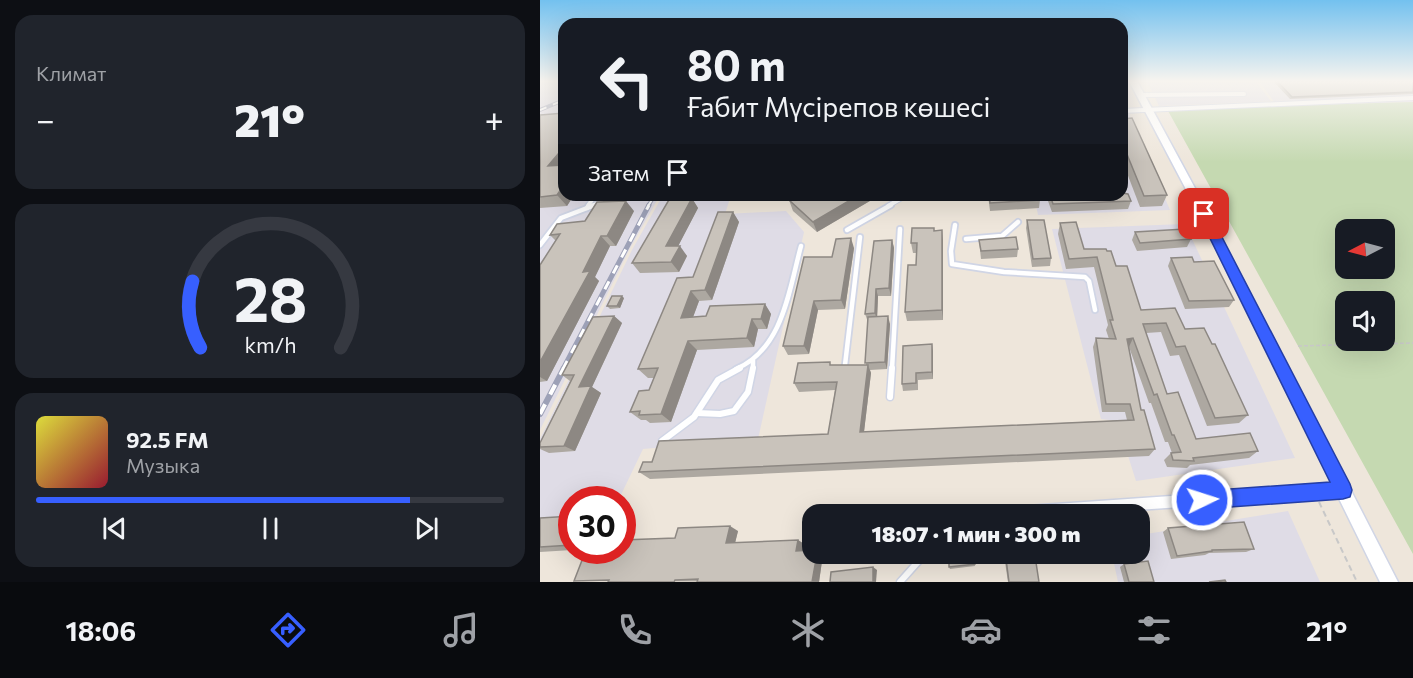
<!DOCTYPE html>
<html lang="ru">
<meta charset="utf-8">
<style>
body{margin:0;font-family:Commissioner,sans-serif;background:#20242c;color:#f1f3f6;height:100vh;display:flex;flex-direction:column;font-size:22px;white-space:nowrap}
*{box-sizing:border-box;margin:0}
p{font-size:20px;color:#9ea1a6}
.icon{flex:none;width:33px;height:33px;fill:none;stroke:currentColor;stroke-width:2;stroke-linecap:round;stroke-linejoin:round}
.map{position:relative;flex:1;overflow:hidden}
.drawer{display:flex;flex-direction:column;gap:15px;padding:15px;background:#0d0f14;width:540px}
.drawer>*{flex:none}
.top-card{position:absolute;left:18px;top:18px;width:570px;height:183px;border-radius:18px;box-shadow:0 6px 24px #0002;background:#171b24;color:#f1f3f6;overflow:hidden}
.needle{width:39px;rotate:264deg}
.controls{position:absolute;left:795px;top:219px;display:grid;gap:12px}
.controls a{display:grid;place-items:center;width:60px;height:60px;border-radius:12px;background:#171b24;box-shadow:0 6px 24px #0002;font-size:30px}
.speed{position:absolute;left:18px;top:486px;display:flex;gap:12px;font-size:30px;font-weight:700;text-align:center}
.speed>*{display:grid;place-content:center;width:78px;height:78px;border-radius:50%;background:#171b24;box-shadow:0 6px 24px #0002;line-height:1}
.speed .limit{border:9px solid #d22;background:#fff;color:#111}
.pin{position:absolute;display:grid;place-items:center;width:51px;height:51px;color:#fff;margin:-26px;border-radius:12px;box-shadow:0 3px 9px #0006}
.me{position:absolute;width:66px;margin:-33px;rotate:86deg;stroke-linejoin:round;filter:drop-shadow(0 0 4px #0008)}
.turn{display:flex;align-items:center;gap:21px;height:126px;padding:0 30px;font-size:27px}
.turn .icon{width:78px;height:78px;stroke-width:2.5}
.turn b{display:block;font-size:42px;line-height:51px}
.then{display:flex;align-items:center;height:57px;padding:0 30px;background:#0003;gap:12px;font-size:22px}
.big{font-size:45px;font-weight:800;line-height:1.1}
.drawer .widget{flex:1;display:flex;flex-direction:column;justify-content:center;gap:9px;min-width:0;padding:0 21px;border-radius:18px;background:#20242c}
.drawer .dial{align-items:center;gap:0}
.dial svg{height:156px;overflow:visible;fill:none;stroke:#363941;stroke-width:7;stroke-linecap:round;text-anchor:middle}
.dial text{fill:#f1f3f6;stroke:none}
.song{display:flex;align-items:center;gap:18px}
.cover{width:72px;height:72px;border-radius:9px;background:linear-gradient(135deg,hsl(60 70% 55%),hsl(350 70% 35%))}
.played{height:6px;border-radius:3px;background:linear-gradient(90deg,#375fff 80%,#363941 80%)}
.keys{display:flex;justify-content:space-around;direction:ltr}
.heat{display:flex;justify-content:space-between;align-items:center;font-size:33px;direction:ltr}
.trip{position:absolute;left:262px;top:504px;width:348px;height:60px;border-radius:18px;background:#171b24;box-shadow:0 6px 24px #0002;font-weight:800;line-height:60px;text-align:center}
.tab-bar{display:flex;height:96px;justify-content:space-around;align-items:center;background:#090b0e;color:#9ea1a6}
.tab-bar .icon{width:42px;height:42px}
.tab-bar .current{color:#375fff}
.tab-bar b{font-size:27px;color:#f1f3f6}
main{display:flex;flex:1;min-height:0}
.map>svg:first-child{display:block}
.industrial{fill:#dfdce6}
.cemetery{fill:#c5d9b1;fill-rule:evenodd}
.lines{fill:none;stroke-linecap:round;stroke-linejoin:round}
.service-far2-casing{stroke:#d0d5e5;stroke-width:6}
.service-far1-casing{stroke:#d0d5e5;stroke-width:8}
.service-casing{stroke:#d0d5e5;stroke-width:9}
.minor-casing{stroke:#d0d5e5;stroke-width:3}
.secondary-casing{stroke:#d0d5e5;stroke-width:3}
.path-far1{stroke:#c8c8c8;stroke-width:1.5;stroke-dasharray:4 2;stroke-linecap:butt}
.path{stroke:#c8c8c8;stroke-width:2;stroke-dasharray:6 4;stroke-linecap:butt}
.service-far2{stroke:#fff;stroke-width:4}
.service-far1{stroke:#fff;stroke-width:4.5}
.service{stroke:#fff;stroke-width:6}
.minor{fill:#fff;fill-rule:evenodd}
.secondary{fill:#fff;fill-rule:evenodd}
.rail-far2-casing{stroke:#9da1b7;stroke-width:4}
.rail-far1-casing{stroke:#9da1b7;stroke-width:5}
.rail-casing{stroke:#9da1b7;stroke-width:6}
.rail-far2{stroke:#fff;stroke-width:2;stroke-dasharray:7;stroke-linecap:butt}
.rail-far1{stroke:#fff;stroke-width:3;stroke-dasharray:9;stroke-linecap:butt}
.rail{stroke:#fff;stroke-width:4;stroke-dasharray:11;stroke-linecap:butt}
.wall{fill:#ada8a1}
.shaded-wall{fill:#8d8883}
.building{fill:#c9c3bb;stroke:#8d8883;stroke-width:1.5}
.route{fill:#375fff;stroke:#243ea6;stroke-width:1.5}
</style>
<main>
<section class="drawer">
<div class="widget"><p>Климат</p>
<div class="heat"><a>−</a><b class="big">21°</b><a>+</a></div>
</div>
<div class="widget dial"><svg viewBox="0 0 100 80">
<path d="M14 69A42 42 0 1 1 86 69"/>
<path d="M14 69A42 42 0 0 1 10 35" stroke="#375fff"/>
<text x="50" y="56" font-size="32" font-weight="700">28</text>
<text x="50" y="72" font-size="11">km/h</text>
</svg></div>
<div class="widget">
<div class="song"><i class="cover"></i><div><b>92.5 FM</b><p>Музыка</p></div></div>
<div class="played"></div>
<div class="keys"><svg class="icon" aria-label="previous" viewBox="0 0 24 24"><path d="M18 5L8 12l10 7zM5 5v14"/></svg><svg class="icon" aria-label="pause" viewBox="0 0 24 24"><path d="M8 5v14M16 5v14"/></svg><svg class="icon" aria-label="next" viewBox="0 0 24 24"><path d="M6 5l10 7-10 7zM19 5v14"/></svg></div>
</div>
</section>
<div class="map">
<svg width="873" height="582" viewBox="0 0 873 582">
<rect width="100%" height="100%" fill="#eee6db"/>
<g class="industrial">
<path d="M0 81H24V195H120L89 250 0 430Z"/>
<path d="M607 81H715L731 101 619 106Z"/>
<path d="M719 81H873V102L737 106Z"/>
<path d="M582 114H589L630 210 498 215 494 195H582Z"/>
<path d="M123 195H191L185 214 246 211 264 232 218 439 103 449 79 499 32 500 31 517 0 519V439L92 250Z"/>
<path d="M645 224 755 458 596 481 577 421 561 419 512 229Z"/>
<path d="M748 511 780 582H578L572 554H600V535Z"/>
</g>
<path class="cemetery" d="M873 102V554L627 109ZM806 230H844V268H806ZM806 302H844V340H806Z"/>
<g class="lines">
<g class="service-far2-casing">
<g id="service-far2">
<path d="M600 95 704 94"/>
<path d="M582 111 873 98"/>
<path d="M48 206 55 195"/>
<path d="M51 206 80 195"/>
<path d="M348 206 367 195"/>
</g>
</g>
<g class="service-far1-casing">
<g id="service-far1">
<path d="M47 208 49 205"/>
<path d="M415 225 411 251 412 264 464 272 545 277 549 281 555 310"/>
<path d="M307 230 351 205"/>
<path d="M426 239 462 236 478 222"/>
<path d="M0 245 21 218 55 205"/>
<path d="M305 365 320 237"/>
<path d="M196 369C243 349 249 290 261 246"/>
<path d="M213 369V360"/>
<path d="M352 369 360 229"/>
</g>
</g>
<g class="service-casing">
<g id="service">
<path d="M350 397 352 368"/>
<path d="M157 413 180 414 194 411 208 392 213 368"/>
<path d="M122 441 154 417 178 380 200 368"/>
<path d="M360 582 385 554"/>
</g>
</g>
<g class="minor-casing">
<path id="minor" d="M803 484 807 486 809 490 807 494 803 496 538 514H452L454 510 458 508Z"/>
</g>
<g class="secondary-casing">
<path id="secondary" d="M589 81H597L669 214 858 582H840L659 214Z"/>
</g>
<path class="path-far1" d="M758 346 873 343"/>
<path class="path" d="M779 502 817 582"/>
<use href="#service-far2" class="service-far2"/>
<use href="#service-far1" class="service-far1"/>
<use href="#service" class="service"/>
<use href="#minor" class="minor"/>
<use href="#secondary" class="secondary"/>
<g class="rail-far2-casing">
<g id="rail-far2">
<path d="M0 110 24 100"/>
<path d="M108 206 115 195"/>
</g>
</g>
<g class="rail-far1-casing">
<path id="rail-far1" d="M23 369 109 205"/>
</g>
<g class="rail-casing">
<path id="rail" d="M0 414 24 368"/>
</g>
<use href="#rail-far2" class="rail-far2"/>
<use href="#rail-far1" class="rail-far1"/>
<use href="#rail" class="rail"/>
</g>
<g class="wall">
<path d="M733 81H873V94L750 99Z"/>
<path d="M0 115 24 195H34L27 206 0 208Z"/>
<path d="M582 119 627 195 622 206 600 207 582 160Z"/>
<path d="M145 195H159L153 200 158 208 138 246 147 256 139 272 100 273 92 263 148 198Z"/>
<path d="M259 195H340L277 232 253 211 249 200Z"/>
<path d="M448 195H500V200L499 208 450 211Z"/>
<path d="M509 195H582L591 201 588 209 512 212 508 201Z"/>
<path d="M94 211 76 246H70L55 277 59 281 7 381 0 382V265L16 241 10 235 45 221Z"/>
<path d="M193 212 199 222 172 300 159 301 153 317 166 316 225 304 231 314 227 329H218L214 347 157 350 131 422 110 423 106 420H101L90 412 109 390 114 378H108L98 369Z"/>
<path d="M487 220 511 258 510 266 492 267 486 228Z"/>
<path d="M520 223 544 249 576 266 601 310 645 329 672 344 708 415 699 423 667 426 639 355 630 356 621 332 606 333 627 394 656 439 718 451 709 458 650 465 647 468 627 467 624 460 631 453H632L628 442H625L611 403H609L589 347 601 410 615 449 609 456 110 479 99 472 112 462 288 434 295 390 259 392 254 383 292 365H326L328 322 325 314 352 240 354 248 351 296H338L337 317 350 324 347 369 330 370 331 373 324 432 587 420 585 412H562L553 347 556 338 569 339 566 330 568 325 554 267 526 269 518 234Z"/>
<path d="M394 231 403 240V320L367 321 365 312 376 265V253H373L371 243Z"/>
<path d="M595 232 651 239 647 247 597 251 592 240Z"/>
<path d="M439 240 478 249 477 257 441 259Z"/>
<path d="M314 248 305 309 278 310 269 354 248 355 243 346 292 257Z"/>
<path d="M631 258 654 262 694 300 689 307 645 309 628 266Z"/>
<path d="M84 298 80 308 70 309 67 306Z"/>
<path d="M74 316 82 323 52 387 61 393 35 451 9 453 0 449V443L30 381 22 375Z"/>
<path d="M393 351V379L378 380V390L363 391 362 384Z"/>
<path d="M32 516V550L0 552V518Z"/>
<path d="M628 528 714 549 706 552 669 553 665 555 631 559 623 532Z"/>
<path d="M82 529 92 533 90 540 135 538 198 531 195 543 258 540 264 544 263 551 273 554H283L279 582 34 581 82 550Z"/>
<path d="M434 554 435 566 410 569 409 567Z"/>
<path d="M466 559 499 582H468L465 562Z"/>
<path d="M584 564 614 582H584L580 567Z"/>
</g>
<g class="shaded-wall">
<path d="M24 147V169L8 166Z"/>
<path d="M24 185V195H34L27 206 17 195Z"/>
<path d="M149 195H159L153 200 158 208 133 256 126 246 151 199Z"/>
<path d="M319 195H340L277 232 273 222Z"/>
<path d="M86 201 94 211 76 246 67 236Z"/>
<path d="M193 212 199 222 172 300 165 290Z"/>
<path d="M402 230 403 240V320L402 310Z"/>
<path d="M61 236 70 246 55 277 59 281 7 381 0 377V362L43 272Z"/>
<path d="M311 238 314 248 305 309 301 300Z"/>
<path d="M352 240 354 248 351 296 349 288Z"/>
<path d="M140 246 147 256 139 272 131 262Z"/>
<path d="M336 289 338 296 337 321 335 313Z"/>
<path d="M151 291 159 301 149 328 141 318Z"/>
<path d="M82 296 84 298 80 308 77 306Z"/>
<path d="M274 301 278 310 269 354 264 346Z"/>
<path d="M225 304 231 314 227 329 221 319Z"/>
<path d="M74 316 82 323 52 387 61 393 35 451 24 446 39 387Z"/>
<path d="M348 316 350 324 347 369 345 362Z"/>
<path d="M212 319 218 329 214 347 207 338Z"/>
<path d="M593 338 589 347 587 339Z"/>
<path d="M148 341 157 350 131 422 121 414Z"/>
<path d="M392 344 393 351V379L392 372Z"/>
<path d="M328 365 331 373 323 440 320 432Z"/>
<path d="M190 526 198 531 194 547 186 543Z"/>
<path d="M82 529 92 533 88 545 82 543Z"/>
<path d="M258 540 264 544 262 555 256 551Z"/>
<path d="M277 554H283L279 582H272Z"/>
<path d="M333 567 337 570 336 582H333Z"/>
</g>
<g class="building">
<path d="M737 81H873V92L752 97Z"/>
<path d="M24 113V147L8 166 24 165V185L17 195 0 197V115Z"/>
<path d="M592 118 627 195 604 196 582 142V119Z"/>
<path d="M582 193 588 194 591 201 513 204 510 195H582Z"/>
<path d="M259 195H319L273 222 249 200Z"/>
<path d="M449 195H500V200L450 203Z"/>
<path d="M130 198H152L126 246H140L131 262 92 263Z"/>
<path d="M86 201 67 236H61L43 272 50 271 0 362V265L20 234 10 235 17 224 45 221 57 202Z"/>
<path d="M178 212H193L165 290 151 291 141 318 166 316 170 306 225 304 221 319H212L207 338 148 341 121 414 99 415 100 411 90 412 99 391 109 390 118 368 98 369 137 278 153 277Z"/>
<path d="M487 220H504L511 258 493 259Z"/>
<path d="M536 222 544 249H566L567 251H571L576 266H587L601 310 635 308 645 329 664 328 672 344H675L708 415 675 418 645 346 636 347 626 323 603 324 627 394 638 392 656 439 710 433 718 451 653 458 654 461 633 460 631 453 641 452 634 435H632L617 394 614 395 593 338 587 339 601 410H604L615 449 99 472 103 462H112L119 441 288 434 297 382 254 383 258 363 290 362V365H328L320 432 594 420 590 404H566L556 338 576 339 570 320H573L557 257 529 259 520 223Z"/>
<path d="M372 228H394V231L402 230V310L365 312 368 265H376L377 243H371Z"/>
<path d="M645 229 651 239 600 243 595 232Z"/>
<path d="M476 237 478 249 441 251 439 240Z"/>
<path d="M311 238 301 300 274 301 264 346H243L264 257H292L296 239Z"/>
<path d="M352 240 349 288 336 289 335 313 325 314 334 241Z"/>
<path d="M652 257 654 262 674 261 694 300 649 301 631 258Z"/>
<path d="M72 296H82L77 306H67Z"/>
<path d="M74 316 39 387 51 386 24 446 0 447V443L34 375H22L53 317Z"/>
<path d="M348 316 345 362 325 363 328 317Z"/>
<path d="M392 344V372L376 373V383L362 384 363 346Z"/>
<path d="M32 516V545L0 547V518Z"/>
<path d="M704 522 714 549 672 550V551L637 556 628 528Z"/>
<path d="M190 526 186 543 258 540 256 551 273 550V554H277L272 582H157L158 579 135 580 134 582H68L69 580 34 581 46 550H82V540L135 538 138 528Z"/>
<path d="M409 554H434L435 564 409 567Z"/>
<path d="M495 556 499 582H469L466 559Z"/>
<path d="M608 561 614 582H589L584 564Z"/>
<path d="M333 567V582H290L291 572Z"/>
<path d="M685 580 686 582H669Z"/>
</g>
<linearGradient id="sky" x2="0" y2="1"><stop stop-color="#73c1ef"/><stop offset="0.5" stop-color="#f7f4ef"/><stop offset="1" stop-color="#f7f4ef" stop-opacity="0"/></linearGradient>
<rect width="873" height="162" fill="url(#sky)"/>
<path class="route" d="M664 210 670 214 810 484 812 490 810 497 803 499 662 509 655 507 652 500 655 494 662 491 790 482 658 214Z"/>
</svg>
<div class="controls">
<a><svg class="needle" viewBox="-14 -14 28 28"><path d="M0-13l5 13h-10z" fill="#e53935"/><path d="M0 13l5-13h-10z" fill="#9ea1a6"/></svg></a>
<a><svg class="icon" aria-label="sound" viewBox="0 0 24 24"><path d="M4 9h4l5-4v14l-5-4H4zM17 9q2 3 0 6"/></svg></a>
</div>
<div class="speed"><div class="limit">30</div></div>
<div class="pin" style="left:664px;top:214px;background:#d93025"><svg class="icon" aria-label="arrive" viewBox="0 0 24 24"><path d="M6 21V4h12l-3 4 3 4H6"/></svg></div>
<svg class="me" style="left:662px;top:500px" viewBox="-20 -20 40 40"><circle r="17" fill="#375fff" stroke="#fff" stroke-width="3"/><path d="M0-11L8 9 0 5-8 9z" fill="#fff"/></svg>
<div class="trip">18:07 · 1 мин · 300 m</div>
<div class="top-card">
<div class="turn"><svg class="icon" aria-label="left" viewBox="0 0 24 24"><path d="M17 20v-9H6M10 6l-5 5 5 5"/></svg><div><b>80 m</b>Ғабит Мүсірепов көшесі</div></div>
<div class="then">Затем<svg class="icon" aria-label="arrive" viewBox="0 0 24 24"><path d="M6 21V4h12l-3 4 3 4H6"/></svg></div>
</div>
</div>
</main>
<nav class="tab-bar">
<b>18:06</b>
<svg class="icon current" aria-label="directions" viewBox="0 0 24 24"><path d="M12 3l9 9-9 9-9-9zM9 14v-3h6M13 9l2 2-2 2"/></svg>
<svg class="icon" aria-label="music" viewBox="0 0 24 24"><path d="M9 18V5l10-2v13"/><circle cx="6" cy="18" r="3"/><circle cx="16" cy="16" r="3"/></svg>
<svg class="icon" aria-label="phone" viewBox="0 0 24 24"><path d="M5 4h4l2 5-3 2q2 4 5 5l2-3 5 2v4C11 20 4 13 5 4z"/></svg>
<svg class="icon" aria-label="climate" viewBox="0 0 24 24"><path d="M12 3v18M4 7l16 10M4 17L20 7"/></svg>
<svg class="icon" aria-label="car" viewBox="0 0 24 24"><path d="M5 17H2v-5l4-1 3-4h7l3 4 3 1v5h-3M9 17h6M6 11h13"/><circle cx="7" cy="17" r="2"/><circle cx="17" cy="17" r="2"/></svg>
<svg class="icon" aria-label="filters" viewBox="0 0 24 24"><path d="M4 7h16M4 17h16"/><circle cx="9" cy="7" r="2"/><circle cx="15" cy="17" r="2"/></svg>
<b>21°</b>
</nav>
